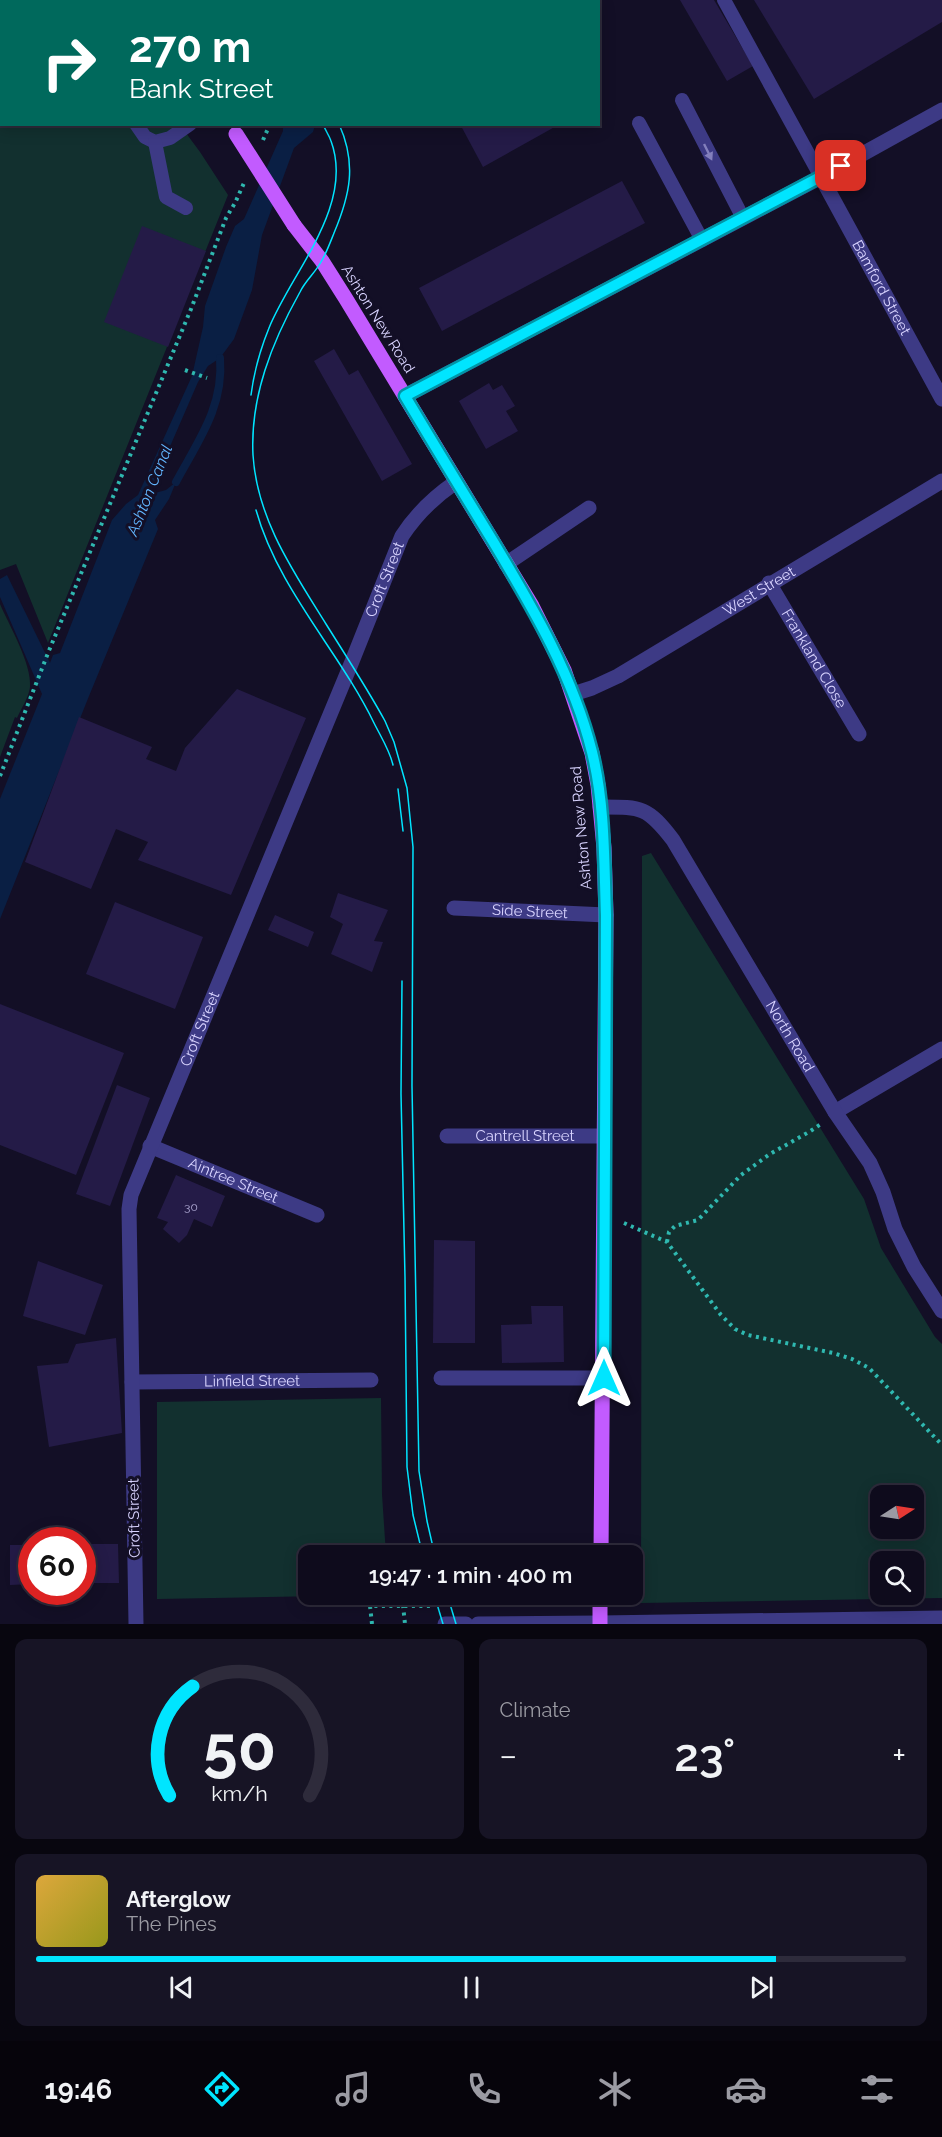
<!DOCTYPE html>
<meta charset="utf-8">
<style>
body{margin:0;font-family:Raleway,sans-serif;background:#171425;color:#f1f3f6;height:100vh;display:flex;flex-direction:column;font-size:22px;white-space:nowrap}
*{box-sizing:border-box;margin:0}
p{font-size:20px;color:#9b9ba3}
.icon{flex:none;width:33px;height:33px;fill:none;stroke:currentColor;stroke-width:2;stroke-linecap:round;stroke-linejoin:round}
.map{position:relative;height:1624px;overflow:hidden}
.side{display:flex;flex-direction:column;gap:15px;padding:15px;background:#08060f;flex:1}
.side>*{flex:none}
.hud{position:absolute;left:0px;top:0px;width:600px;height:126px;box-shadow:0 3px 15px #0003,0 0 0 2px #2e2b3b;background:#00695c;color:#fff;overflow:hidden}
.needle{width:39px;rotate:78deg}
.tools{position:absolute;left:870px;top:1485px;display:grid;gap:12px}
.tools a{display:grid;place-items:center;width:54px;height:54px;border-radius:12px;background:#0e0b1c;box-shadow:0 3px 15px #0003,0 0 0 2px #2e2b3b;font-size:30px}
.speed{position:absolute;left:18px;top:1527px;display:flex;gap:12px;font-size:30px;font-weight:700;text-align:center}
.speed>*{display:grid;place-content:center;width:78px;height:78px;border-radius:50%;background:#0e0b1c;box-shadow:0 3px 15px #0003,0 0 0 2px #2e2b3b;line-height:1}
.speed .limit{border:9px solid #d22;background:#fff;color:#111}
.pin{position:absolute;display:grid;place-items:center;width:51px;height:51px;color:#fff;margin:-26px;border-radius:12px;box-shadow:0 3px 9px #0006}
.me{position:absolute;width:66px;margin:-33px;rotate:0deg;stroke-linejoin:round;filter:drop-shadow(0 0 4px #0008)}
.turn{display:flex;align-items:center;gap:21px;height:126px;padding:0 30px;font-size:27px}
.turn .icon{width:78px;height:78px;stroke-width:2.5}
.turn b{display:block;font-size:42px;line-height:51px}
.big{font-size:45px;font-weight:600;line-height:1.1}
.side .card{flex:1;display:flex;flex-direction:column;justify-content:center;gap:9px;min-width:0;padding:0 21px;border-radius:12px;background:#171425}
.side .dial{align-items:center;gap:0}
.dial svg{height:156px;overflow:visible;fill:none;stroke:#2e2b3b;stroke-width:7;stroke-linecap:round;text-anchor:middle}
.dial text{fill:#f1f3f6;stroke:none}
.song{display:flex;align-items:center;gap:18px}
.cover{width:72px;height:72px;border-radius:9px;background:linear-gradient(135deg,hsl(40 70% 55%),hsl(60 70% 35%))}
.played{height:6px;border-radius:3px;background:linear-gradient(90deg,#00e5ff 85%,#2e2b3b 85%)}
.keys{display:flex;justify-content:space-around;direction:ltr}
.heat{display:flex;justify-content:space-between;align-items:center;font-size:33px;direction:ltr}
.side .tiles{flex:1;display:grid;gap:15px;grid-template-columns:1fr 1fr}
.card:last-child{grid-column:span 2}
.trip{position:absolute;left:298px;top:1545px;width:345px;height:60px;border-radius:12px;background:#0e0b1c;box-shadow:0 3px 15px #0003,0 0 0 2px #2e2b3b;font-weight:600;line-height:60px;text-align:center}
.dock{display:flex;height:96px;justify-content:space-around;align-items:center;background:#06040b;color:#9b9ba3}
.dock .icon{width:42px;height:42px}
.dock .selected{color:#00e5ff}
.dock b{font-size:27px;color:#f1f3f6}
.map>svg:first-child{display:block}
.green{fill:#12302f;fill-rule:evenodd}
.water{fill:#0a1f44}
.lines{fill:none;stroke-linecap:round;stroke-linejoin:round}
.stream{stroke:#0a1f44;stroke-width:8}
.building{fill:#241b47}
.path{stroke:#2fb8b0;stroke-width:4;stroke-dasharray:3 4.5;stroke-linecap:butt}
.service{stroke:#3d3a85;stroke-width:14}
.minor{stroke:#3d3a85;stroke-width:15}
.tertiary{stroke:#3d3a85;stroke-width:15}
.primary{stroke:#c25bff;stroke-width:15}
.tram{stroke:#00e5ff;stroke-width:1.5}
.primary-bridge{stroke:#c25bff;stroke-width:15}
.oneway{fill:#837fbc}
.route-casing{stroke:#0095a6;stroke-width:15}
.route{stroke:#00e5ff;stroke-width:10}
.labels{text-anchor:middle;stroke-width:6;stroke-linejoin:round;paint-order:stroke}
.number-label{font-size:12px;fill:#aca6d1}
.street-label{font-size:15px;fill:#d9d4ff;stroke:#130f26}
.water-label{font-size:16px;font-style:italic;fill:#62b6ff;stroke:#130f26}
</style>
<div class="map">
<svg width="942" height="1624" viewBox="0 0 942 1624">
<rect width="100%" height="100%" fill="#130f26"/>
<g class="green">
<path d="M0 0 104 1 2 2V124L180 125 200 152 228 195 48 643 16 564 0 570Z"/>
<path d="M0 604C9 625 32 664 30 687 29 697 21 709 17 718L15 717 0 757Z"/>
<path d="M651 853 864 1199 881 1248 935 1337 942 1344V1598L641 1603 642 856ZM880 1496H914V1528H880ZM880 1562H914V1594H880Z"/>
<path d="M381 1398 382 1494 386 1555 309 1556V1594L378 1595 157 1599V1402Z"/>
</g>
<path class="water" d="M283 125H315L313 132 294 148 262 235 252 290 234 339 220 358 208 366 198 382 152 488 155 493 166 490 176 482 169 499 155 520 158 529 89 696 0 919V799L42 694 0 597V579L7 575 50 663 53 655 60 653 112 520 126 504 138 495 192 376 203 327 205 306 226 247 235 226 244 219 283 131Z"/>
<g class="lines">
<path class="stream" d="M176 482C198 441 224 407 220 358"/>
</g>
<g class="building">
<path d="M680 0H714L753 66 727 81Z"/>
<path d="M754 0H942V22L814 99Z"/>
<path d="M460 124H560L483 167Z"/>
<path d="M622 181 645 223 442 331 419 288Z"/>
<path d="M142 226 206 251 168 347 104 322Z"/>
<path d="M334 349 349 375 358 370 412 464 382 481 314 361Z"/>
<path d="M489 383 493 390 502 385 515 406 506 411 518 431 486 449 459 401Z"/>
<path d="M237 689 306 718 231 895 138 860 148 842 116 829 91 889 25 862 79 717 152 747 146 759 176 771 185 748Z"/>
<path d="M338 893 388 910 374 941 383 942 372 972 331 954 343 924 330 917Z"/>
<path d="M115 902 203 937 175 1009 86 974Z"/>
<path d="M275 915 314 932 308 947 268 930Z"/>
<path d="M0 1004 124 1053 76 1175 0 1145Z"/>
<path d="M117 1085 150 1098 110 1206 76 1194Z"/>
<path d="M176 1175 225 1196 212 1227 194 1219 187 1235 179 1243 163 1229 168 1222 157 1218Z"/>
<path d="M434 1240 475 1241V1343H433Z"/>
<path d="M38 1261 103 1285 85 1335 23 1316Z"/>
<path d="M531 1306H563L564 1362 502 1363 501 1325 532 1324Z"/>
<path d="M116 1338 122 1433 49 1447 37 1366 68 1363 76 1344Z"/>
<path d="M82 1544H118L119 1583H82Z"/>
<path d="M10 1545H32V1584L10 1585Z"/>
</g>
<g class="lines">
<g class="path">
<path d="M361 0 366 2"/>
<path d="M316 2 317 0"/>
<path d="M263 140 270 124"/>
<path d="M185 370 207 378"/>
<path d="M0 776 48 653 191 309 226 218 235 203 244 183"/>
<path d="M624 1223 667 1242 721 1315 735 1329 748 1335 833 1353 852 1359 869 1368 942 1445"/>
<path d="M667 1242 669 1232 675 1226 698 1220 741 1175 770 1154 809 1132 821 1124"/>
<path d="M403 1605 405 1624"/>
<path d="M372 1624 370 1606H434"/>
</g>
<g class="service">
<path d="M724 0 821 177"/>
<path d="M0 62 2 66"/>
<path d="M682 100 743 218"/>
<path d="M0 104H2"/>
<path d="M639 123 702 240"/>
<path d="M136 124 145 137 155 142 170 138 190 124"/>
<path d="M155 142 166 197 186 208"/>
</g>
<g class="minor">
<path id="s1" d="M821 177 942 399"/>
<path d="M506 564 589 508"/>
<path id="s2" d="M769 583 859 734"/>
<path id="s3" d="M573 694 592 688 618 676 942 481"/>
<path id="s4" d="M454 908 606 915"/>
<path d="M835 1112 942 1049"/>
<path id="s5" d="M447 1136H604"/>
<path id="s6" d="M150 1146 317 1215"/>
<path d="M441 1378H604"/>
<path id="s7" d="M132 1382 371 1380"/>
<path d="M600 1623 942 1618"/>
<path id="s8" d="M136 1624 129 1209 131 1195 351 664 402 536C417 513 434 497 456 482"/>
</g>
<g class="tertiary">
<path d="M405 396 821 177 942 110"/>
<path id="s9" d="M600 807C641 807 647 806 673 840L835 1112 870 1163 883 1192 895 1229 914 1267 942 1311"/>
<path d="M445 1624H466"/>
<path d="M478 1624 600 1623"/>
</g>
<g class="primary">
<path d="M149 0 150 2"/>
<path d="M294 225 322 261 346 299 532 606 564 670 592 753 598 785 604 848 606 915 601 1556"/>
<path d="M600 1624V1594"/>
</g>
<g class="tram">
<path d="M244 0 245 2"/>
<path d="M261 0 262 2"/>
<path d="M339 124C357 164 350 195 334 233 330 243 326 254 321 262 315 273 305 281 300 292 272 342 250 397 253 455 257 519 293 571 326 624 346 656 367 688 385 721L394 742 407 788 413 847 412 1086 419 1471 427 1521 435 1556"/>
<path d="M251 395C254 372 260 350 269 328 291 273 355 206 331 141 329 135 325 130 323 124"/>
<path d="M256 510C278 589 339 651 374 723 381 737 390 751 393 765"/>
<path d="M398 789 403 831"/>
<path d="M402 981 401 1094 405 1277 407 1467 413 1515 423 1556"/>
<path d="M434 1594 443 1624"/>
<path d="M447 1594 456 1624"/>
</g>
<path class="primary-bridge" d="M236 134 294 225"/>
</g>
<defs><path id="oneway-solid" d="M-6-.8H1V-3.2L6.5 0L1 3.2V.8H-6Z" transform="scale(1.5)"/></defs>
<use class="oneway" href="#oneway-solid" transform="translate(708 152) rotate(64)"/>
<g class="lines">
<g class="route-casing">
<path id="route" d="M604 1378 606 915C604 861 605 804 592 752 573 676 534 610 494 543 464 494 434 445 405 396L841 166"/>
</g>
<use href="#route" class="route"/>
</g>
<g class="labels">
<g class="number-label">
<text x="191" y="1211">30</text>
</g>
<g class="street-label">
<text dy="5" stroke="none"><textPath href="#s1" startOffset="126">Bamford Street</textPath></text>
<text transform="translate(378 319) rotate(58)" y="5">Ashton New Road</text>
<text dy="5" stroke="none"><textPath href="#s8" startOffset="1095">Croft Street</textPath></text>
<text dy="5" stroke="none"><textPath href="#s3" startOffset="213">West Street</textPath></text>
<text dy="5" stroke="none"><textPath href="#s2" startOffset="88">Frankland Close</textPath></text>
<text transform="translate(581 828) rotate(-95)" y="5">Ashton New Road</text>
<text dy="5" stroke="none"><textPath href="#s4" startOffset="76">Side Street</textPath></text>
<text dy="5" stroke="none"><textPath href="#s8" startOffset="609">Croft Street</textPath></text>
<text dy="5" stroke="none"><textPath href="#s9" startOffset="314">North Road</textPath></text>
<text dy="5" stroke="none"><textPath href="#s5" startOffset="78">Cantrell Street</textPath></text>
<text dy="5" stroke="none"><textPath href="#s6" startOffset="90">Aintree Street</textPath></text>
<text dy="5" stroke="none"><textPath href="#s7" startOffset="120">Linfield Street</textPath></text>
<text transform="translate(134 1518) rotate(-91)" y="5">Croft Street</text>
</g>
<g class="water-label">
<text transform="translate(149 490) rotate(-68)" y="6">Ashton Canal</text>
</g>
</g>
</svg>
<div class="tools">
<a><svg class="needle" viewBox="-14 -14 28 28"><path d="M0-13l5 13h-10z" fill="#e53935"/><path d="M0 13l5-13h-10z" fill="#9b9ba3"/></svg></a>
<a><svg class="icon" aria-label="search" viewBox="0 0 24 24"><circle cx="10" cy="10" r="6"/><path d="M15 15l6 6"/></svg></a>
</div>
<div class="speed"><div class="limit">60</div></div>
<div class="pin" style="left:841px;top:166px;background:#d93025"><svg class="icon" aria-label="arrive" viewBox="0 0 24 24"><path d="M6 21V4h12l-3 4 3 4H6"/></svg></div>
<svg class="me" style="left:604px;top:1378px" viewBox="-20 -20 40 40"><path d="M0-17L14 15 0 8-14 15z" fill="#00e5ff" stroke="#fff" stroke-width="4"/></svg>
<div class="trip">19:47 · 1 min · 400 m</div>
<div class="hud">
<div class="turn"><svg class="icon" aria-label="right" viewBox="0 0 24 24"><path d="M7 20v-9h11M14 6l5 5-5 5"/></svg><div><b>270 m</b>Bank Street</div></div>
</div>
</div>
<section class="side">
<div class="tiles">
<div class="card dial"><svg viewBox="0 0 100 80">
<path d="M14 69A42 42 0 1 1 86 69"/>
<path d="M14 69A42 42 0 0 1 26 13" stroke="#00e5ff"/>
<text x="50" y="56" font-size="32" font-weight="700">50</text>
<text x="50" y="72" font-size="11">km/h</text>
</svg></div>
<div class="card"><p>Climate</p>
<div class="heat"><a>−</a><b class="big">23°</b><a>+</a></div>
</div>
<div class="card">
<div class="song"><i class="cover"></i><div><b>Afterglow</b><p>The Pines</p></div></div>
<div class="played"></div>
<div class="keys"><svg class="icon" aria-label="previous" viewBox="0 0 24 24"><path d="M18 5L8 12l10 7zM5 5v14"/></svg><svg class="icon" aria-label="pause" viewBox="0 0 24 24"><path d="M8 5v14M16 5v14"/></svg><svg class="icon" aria-label="next" viewBox="0 0 24 24"><path d="M6 5l10 7-10 7zM19 5v14"/></svg></div>
</div>
</div>
</section>
<nav class="dock">
<b>19:46</b>
<svg class="icon selected" aria-label="directions" viewBox="0 0 24 24"><path d="M12 3l9 9-9 9-9-9zM9 14v-3h6M13 9l2 2-2 2"/></svg>
<svg class="icon" aria-label="music" viewBox="0 0 24 24"><path d="M9 18V5l10-2v13"/><circle cx="6" cy="18" r="3"/><circle cx="16" cy="16" r="3"/></svg>
<svg class="icon" aria-label="phone" viewBox="0 0 24 24"><path d="M5 4h4l2 5-3 2q2 4 5 5l2-3 5 2v4C11 20 4 13 5 4z"/></svg>
<svg class="icon" aria-label="climate" viewBox="0 0 24 24"><path d="M12 3v18M4 7l16 10M4 17L20 7"/></svg>
<svg class="icon" aria-label="car" viewBox="0 0 24 24"><path d="M5 17H2v-5l4-1 3-4h7l3 4 3 1v5h-3M9 17h6M6 11h13"/><circle cx="7" cy="17" r="2"/><circle cx="17" cy="17" r="2"/></svg>
<svg class="icon" aria-label="filters" viewBox="0 0 24 24"><path d="M4 7h16M4 17h16"/><circle cx="9" cy="7" r="2"/><circle cx="15" cy="17" r="2"/></svg>
</nav>
